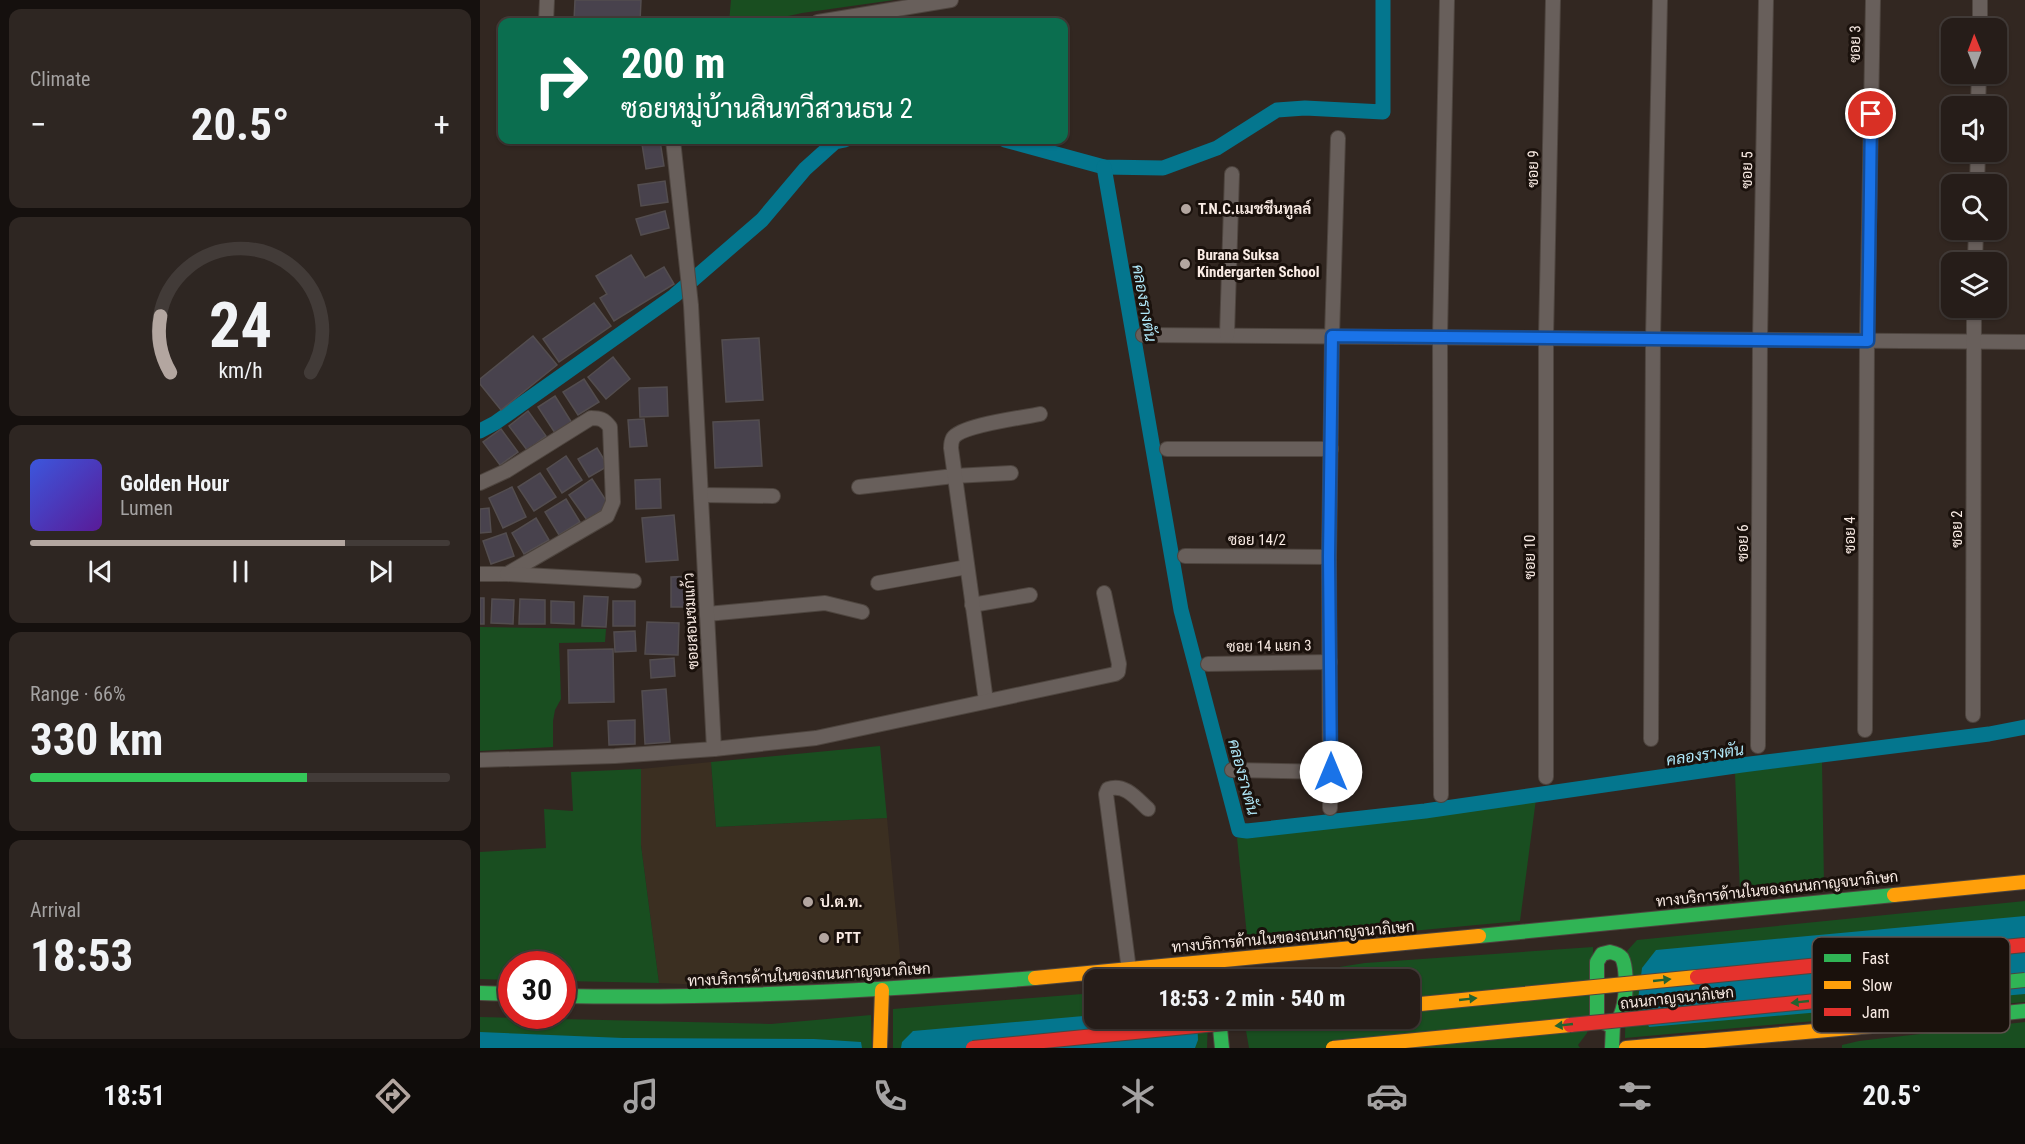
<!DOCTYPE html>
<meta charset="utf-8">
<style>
body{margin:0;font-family:"Roboto Condensed",Sarabun,sans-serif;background:#2e2622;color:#f1f3f6;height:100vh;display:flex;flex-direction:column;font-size:22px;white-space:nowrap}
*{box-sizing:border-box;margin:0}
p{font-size:20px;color:#a4a2a2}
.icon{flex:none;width:33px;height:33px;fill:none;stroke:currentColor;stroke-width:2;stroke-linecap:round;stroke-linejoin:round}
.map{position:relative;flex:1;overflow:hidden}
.drawer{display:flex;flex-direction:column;gap:9px;padding:9px;background:#15100e;width:480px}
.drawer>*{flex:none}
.top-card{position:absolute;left:18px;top:18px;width:570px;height:126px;border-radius:12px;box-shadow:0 2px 4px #0004,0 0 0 2px #423b38;background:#0b6e4f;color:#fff;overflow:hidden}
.needle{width:39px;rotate:359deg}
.buttons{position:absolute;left:1461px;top:18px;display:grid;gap:12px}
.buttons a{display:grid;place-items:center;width:66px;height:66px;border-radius:12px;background:#261d19;box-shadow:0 2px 4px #0004,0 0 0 2px #423b38;font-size:30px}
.speed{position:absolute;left:18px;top:951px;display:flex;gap:12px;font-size:30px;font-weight:700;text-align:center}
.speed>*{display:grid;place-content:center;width:78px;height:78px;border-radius:50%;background:#261d19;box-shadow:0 2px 4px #0004,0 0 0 2px #423b38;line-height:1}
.speed .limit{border:9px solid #d22;background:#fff;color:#111}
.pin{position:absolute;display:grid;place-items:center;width:51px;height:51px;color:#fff;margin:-26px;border:3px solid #fff;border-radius:50%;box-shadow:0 2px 6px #0007}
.me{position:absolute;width:66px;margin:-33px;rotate:0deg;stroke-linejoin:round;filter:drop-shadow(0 0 4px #0008)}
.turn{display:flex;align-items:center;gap:21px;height:126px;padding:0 24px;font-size:27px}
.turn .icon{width:78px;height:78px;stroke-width:2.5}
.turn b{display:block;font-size:42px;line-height:51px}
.big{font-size:45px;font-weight:700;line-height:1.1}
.drawer .card{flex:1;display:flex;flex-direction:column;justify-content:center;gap:9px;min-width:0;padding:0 21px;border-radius:12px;background:#2e2622}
.drawer .dial{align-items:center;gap:0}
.dial svg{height:156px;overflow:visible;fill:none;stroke:#423b38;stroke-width:7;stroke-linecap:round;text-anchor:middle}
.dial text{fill:#f1f3f6;stroke:none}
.song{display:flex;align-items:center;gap:18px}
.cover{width:72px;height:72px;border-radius:9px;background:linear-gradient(135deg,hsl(230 70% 55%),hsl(270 70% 35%))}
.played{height:6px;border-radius:3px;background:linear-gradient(90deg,#b3a6a0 75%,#423b38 75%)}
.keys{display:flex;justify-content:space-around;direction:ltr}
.heat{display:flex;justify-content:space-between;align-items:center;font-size:33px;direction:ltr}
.charge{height:9px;border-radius:4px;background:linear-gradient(90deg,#34c759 66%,#423b38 0)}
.trip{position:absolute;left:604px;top:969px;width:336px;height:60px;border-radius:12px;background:#261d19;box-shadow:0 2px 4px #0004,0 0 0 2px #423b38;font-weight:700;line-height:60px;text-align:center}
.dock{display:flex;height:96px;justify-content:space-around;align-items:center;background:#0f0c0a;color:#a4a2a2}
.dock .icon{width:42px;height:42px}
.dock .on{color:#b3a6a0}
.dock b{font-size:27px;color:#f1f3f6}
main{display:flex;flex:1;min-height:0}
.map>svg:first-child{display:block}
.commercial{fill:#3b2f21}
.green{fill:#194e20}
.water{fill:#04768e}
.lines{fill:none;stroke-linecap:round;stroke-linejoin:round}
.canal{stroke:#04768e;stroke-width:15}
.building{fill:#48424d;stroke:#534d4f;stroke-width:1.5}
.street-casing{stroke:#4e453f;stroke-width:16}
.fast-casing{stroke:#4e453f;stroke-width:16}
.slow-casing{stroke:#4e453f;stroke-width:16}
.street{stroke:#685f5b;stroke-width:14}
.fast{stroke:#30b455;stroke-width:14}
.slow{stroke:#ff9f0a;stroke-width:14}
.fast-bridge-casing{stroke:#4e453f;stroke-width:16;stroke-linecap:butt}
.slow-bridge-casing{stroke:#4e453f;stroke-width:16;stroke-linecap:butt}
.jam-bridge-casing{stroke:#4e453f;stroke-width:16;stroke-linecap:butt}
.fast-bridge{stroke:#30b455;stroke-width:14}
.slow-bridge{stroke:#ff9f0a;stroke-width:14}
.jam-bridge{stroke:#e5322d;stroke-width:14}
.oneway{fill:#256230}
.route-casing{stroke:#114b97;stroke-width:15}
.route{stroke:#1a73e8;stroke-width:10}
.poi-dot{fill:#b3a6a0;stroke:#1a110c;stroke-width:2}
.labels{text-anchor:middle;stroke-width:6;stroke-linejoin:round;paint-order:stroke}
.street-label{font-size:15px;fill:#f9ebe4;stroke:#1a110c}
.poi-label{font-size:15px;font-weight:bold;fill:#f9ebe4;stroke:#1a110c;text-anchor:start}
.water-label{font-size:16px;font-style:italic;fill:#afe7f8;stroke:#1a110c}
.key{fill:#1a110c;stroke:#5d524d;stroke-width:1.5}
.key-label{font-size:16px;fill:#f9ebe4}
</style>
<main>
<section class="drawer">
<div class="card"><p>Climate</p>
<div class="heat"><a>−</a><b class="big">20.5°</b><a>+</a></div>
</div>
<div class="card dial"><svg viewBox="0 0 100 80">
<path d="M14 69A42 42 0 1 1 86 69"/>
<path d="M14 69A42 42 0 0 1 9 40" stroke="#b3a6a0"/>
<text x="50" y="56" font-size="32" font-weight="700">24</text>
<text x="50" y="72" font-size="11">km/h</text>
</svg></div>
<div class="card">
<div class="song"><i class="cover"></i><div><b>Golden Hour</b><p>Lumen</p></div></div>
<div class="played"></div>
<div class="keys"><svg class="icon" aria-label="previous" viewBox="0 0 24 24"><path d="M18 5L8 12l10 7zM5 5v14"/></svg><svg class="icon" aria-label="pause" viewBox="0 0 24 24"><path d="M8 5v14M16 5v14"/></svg><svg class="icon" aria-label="next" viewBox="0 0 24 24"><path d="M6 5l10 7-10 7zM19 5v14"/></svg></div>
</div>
<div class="card"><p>Range · 66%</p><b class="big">330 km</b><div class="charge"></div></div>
<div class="card"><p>Arrival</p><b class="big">18:53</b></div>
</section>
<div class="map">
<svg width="1545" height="1048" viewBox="0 0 1545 1048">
<rect width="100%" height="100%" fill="#322721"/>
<path class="commercial" d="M231 762 236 827 407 818 422 977 247 986 179 983 161 845V769Z"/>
<g class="green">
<path d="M251 0H414L322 13 281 22H249Z"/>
<path d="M0 627 126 629 125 642 79 643 81 699 75 710 73 721V747L0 751Z"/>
<path d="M400 746 407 818 236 827 231 762Z"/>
<path d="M1342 762 1344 885 1260 892 1255 773Z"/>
<path d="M161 769V845L179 983 83 981 82 964H32L31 980 0 979V852L66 848 64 809 93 811 91 772Z"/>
<path d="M1056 799 1040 921 768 946 757 838 961 813Z"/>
<path d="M1545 901V1002L1145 1038 1147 951 1157 940Z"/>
<path d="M1113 947 1114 1001 1107 1033 1098 1045 1100 1048H769L764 1019 930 1018V980L782 979 885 963Z"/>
<path d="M615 993V1018L728 1019 727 1048H413V1009Z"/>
<path d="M391 1015 392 1048H0V1017L291 1024Z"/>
<path d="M1545 1022V1048H1362V1045L1379 1041Z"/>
</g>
<g class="water">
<path d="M1545 916V994L1169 1027 1158 1000 1162 968 1176 950Z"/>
<path d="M615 1015V1018L717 1019 718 1040 715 1048H421L422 1042 433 1031Z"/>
<path d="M0 1032 143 1038 334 1039 381 1042 382 1048H0Z"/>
</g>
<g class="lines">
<g class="canal">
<path d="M525 140 624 167 683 168 737 148 797 110 825 108 903 112V0"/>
<path d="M624 167 701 610 759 830 767 831 945 811 1262 765 1509 734 1545 727"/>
<path d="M0 431 15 423 194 296 282 220 325 169 355 142 365 140"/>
</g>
</g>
<g class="building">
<path d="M95 0H161L160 22 94 21Z"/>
<path d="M180 141 184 166 166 169 162 144Z"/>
<path d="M185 181 188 202 161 206 158 185Z"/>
<path d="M185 211 189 228 161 235 156 219Z"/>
<path d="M151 255 165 278 184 267 194 284 134 321 120 298 127 294 116 276Z"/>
<path d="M114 303 131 326 79 362 63 339Z"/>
<path d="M53 336 77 365 21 410 0 384V379Z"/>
<path d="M279 338 283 400 246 402 242 340Z"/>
<path d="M133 357 150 379 126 399 108 377Z"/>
<path d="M104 379 119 402 98 415 83 392Z"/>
<path d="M187 387 188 416 160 417 159 388Z"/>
<path d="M75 396 92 423 75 433 58 407Z"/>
<path d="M48 411 66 436 47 450 29 426Z"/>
<path d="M164 419 167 446 150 447 148 420Z"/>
<path d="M279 420 282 466 235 468 233 422Z"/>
<path d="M21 429 38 452 20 465 3 442Z"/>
<path d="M117 448 128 466 109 477 98 459Z"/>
<path d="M86 456 102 480 82 493 67 469Z"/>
<path d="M60 473 76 497 54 511 38 487Z"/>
<path d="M112 479 129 505 107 520 89 495Z"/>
<path d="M180 479 181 508 156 509 155 480Z"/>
<path d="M32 487 46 517 23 528 9 498Z"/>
<path d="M86 499 100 522 79 535 65 512Z"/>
<path d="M9 508 11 532 0 533V509Z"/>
<path d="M194 515 198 560 166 562 162 518Z"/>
<path d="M56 518 69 540 44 554 32 533Z"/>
<path d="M26 533 34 556 11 564 3 541Z"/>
<path d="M215 576V607H191V577Z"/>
<path d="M104 596 128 597 126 627 102 626Z"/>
<rect x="0" y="598" width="4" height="26"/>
<path d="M12 599 34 600 33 624 11 623Z"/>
<path d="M40 599 65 600V624H39Z"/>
<path d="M71 601 94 602V624L71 623Z"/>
<rect x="133" y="601" width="22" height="25"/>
<path d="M167 622 199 623 198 655 165 654Z"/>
<path d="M155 631 156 651 135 652 134 632Z"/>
<path d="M133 649 134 702 89 703 88 650Z"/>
<path d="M194 658 195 676 171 678 170 660Z"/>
<path d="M186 689 190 742 165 744 162 691Z"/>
<path d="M155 720V744L129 745 128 721Z"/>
</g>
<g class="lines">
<g class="street-casing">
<g id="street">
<path d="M66 22 67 0"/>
<path d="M338 22 471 0"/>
<path d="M1500 28V0"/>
<path d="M1498 106 1499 74"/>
<path d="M1497 184 1498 152"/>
<path d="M1495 262 1496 230"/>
<path d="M663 335 1545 342"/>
<path d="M747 335 752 174"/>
<path d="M687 449H851"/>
<path d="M0 483 26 471 111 418C120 418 124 419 130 427L133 502 127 516 27 574H0"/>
<path d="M379 487 474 476 531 473"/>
<path d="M221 495 293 496"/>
<path d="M705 556 849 557"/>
<path d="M27 574 154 581"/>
<path d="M398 583 487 567"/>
<path d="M492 605 550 595"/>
<path d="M227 614 345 603 382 612"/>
<path d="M728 664 850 662"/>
<path d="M506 701 471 448C471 446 472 440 473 438 482 425 542 418 560 414"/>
<path d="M1493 715 1494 308"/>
<path d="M1385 730 1387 341 1393 0"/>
<path d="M1171 739 1173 339 1180 0"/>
<path d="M1278 746 1280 340 1286 0"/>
<path d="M234 749 336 738 635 674 638 672 639 664 624 593"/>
<path d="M0 760 135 756 234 749 211 305 193 140"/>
<path d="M752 770 851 772"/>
<path d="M1066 777V338L1073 0"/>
<path d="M961 795 960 337 967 0"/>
<path d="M850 808 849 557 852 336 858 138"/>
<path d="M649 970 626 794 628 789C645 783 657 799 668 809"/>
</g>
</g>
<g class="fast-casing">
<g id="fast">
<path d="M999 936 1414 895"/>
<path d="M1130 952C1135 953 1139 954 1142 958 1150 973 1147 1048 1117 1017V962L1122 954Z"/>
<path d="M0 993 32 994"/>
<path d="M82 996C240 999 397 991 555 978"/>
<path d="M739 1018 742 1048"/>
<path d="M1414 1024 1545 1011"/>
<path d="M1132 1048 1133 1025"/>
</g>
</g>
<g class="slow-casing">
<g id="slow">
<path d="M1414 895 1545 882"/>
<path d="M555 978 999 936"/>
<path d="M400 1048 402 990"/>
<path d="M1146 1048 1414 1024"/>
</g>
</g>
<use href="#street" class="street"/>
<use href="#fast" class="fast"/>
<use href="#slow" class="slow"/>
<g class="fast-bridge-casing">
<path id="fast-bridge" d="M1367 998 1545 980"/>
</g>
<g class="slow-bridge-casing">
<g id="slow-bridge">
<path d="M930 1005 1217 977"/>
<path d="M853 1048 1090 1025"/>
</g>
</g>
<g class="jam-bridge-casing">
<g id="jam-bridge">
<path d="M1217 977 1545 945"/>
<path d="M1090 1025 1367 998"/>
<path d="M493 1048 796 1018"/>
</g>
</g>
<use href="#fast-bridge" class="fast-bridge"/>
<use href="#slow-bridge" class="slow-bridge"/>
<use href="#jam-bridge" class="jam-bridge"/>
</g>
<defs><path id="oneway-solid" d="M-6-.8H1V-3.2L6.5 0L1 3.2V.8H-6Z" transform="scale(1.5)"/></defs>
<g class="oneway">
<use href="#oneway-solid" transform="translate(1182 980) rotate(-6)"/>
<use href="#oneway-solid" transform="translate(988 999) rotate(-6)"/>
<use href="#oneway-solid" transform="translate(1320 1002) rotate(174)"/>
<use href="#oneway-solid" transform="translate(1084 1025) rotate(174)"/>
</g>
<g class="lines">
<g class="route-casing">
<path id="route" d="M851 772 849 557 852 336 1388 341 1391 114"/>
</g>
<use href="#route" class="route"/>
</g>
<g class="poi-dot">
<circle cx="706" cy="209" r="6"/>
<circle cx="705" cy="264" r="6"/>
<circle cx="328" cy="902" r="6"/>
<circle cx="344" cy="938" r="6"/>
</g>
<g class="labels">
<g class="street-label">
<text transform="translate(1375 44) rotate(-89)" y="5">ซอย 3</text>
<text transform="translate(1053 169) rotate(-89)" y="5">ซอย 9</text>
<text transform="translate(1267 170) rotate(-89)" y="5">ซอย 5</text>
<text transform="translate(1477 529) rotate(-90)" y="5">ซอย 2</text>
<text transform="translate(1370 535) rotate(-90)" y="5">ซอย 4</text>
<text x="777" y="545">ซอย 14/2</text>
<text transform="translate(1263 543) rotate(-90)" y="5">ซอย 6</text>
<text transform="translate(1050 557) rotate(-90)" y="5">ซอย 10</text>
<text transform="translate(211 621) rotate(-93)" y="5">ซอยสอนชมแก้ว</text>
<text transform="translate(789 646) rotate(-1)" y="5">ซอย 14 แยก 3</text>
<text transform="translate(1297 889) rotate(-6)" y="5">ทางบริการด้านในของถนนกาญจนาภิเษก</text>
<text transform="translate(813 937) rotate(-5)" y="5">ทางบริการด้านในของถนนกาญจนาภิเษก</text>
<text transform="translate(329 975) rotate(-3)" y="5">ทางบริการด้านในของถนนกาญจนาภิเษก</text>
<text transform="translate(1197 998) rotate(-6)" y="5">ถนนกาญจนาภิเษก</text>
</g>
<g class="poi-label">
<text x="718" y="214">T.N.C.แมชชีนทูลล์</text>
<text x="717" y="260">Burana Suksa<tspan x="717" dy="17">Kindergarten School</tspan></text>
<text x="340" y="907">ป.ต.ท.</text>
<text x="356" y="943">PTT</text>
</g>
<g class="water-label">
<text transform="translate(665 303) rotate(80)" y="6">คลองรางตัน</text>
<text transform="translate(1225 754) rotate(-8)" y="6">คลองรางตัน</text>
<text transform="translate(764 777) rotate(75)" y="6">คลองรางตัน</text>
</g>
</g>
<rect x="1332" y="937" width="198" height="96" rx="9" class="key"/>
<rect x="1344" y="954" width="27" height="8" fill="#30b455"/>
<rect x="1344" y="981" width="27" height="8" fill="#ff9f0a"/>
<rect x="1344" y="1008" width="27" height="8" fill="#e5322d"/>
<g class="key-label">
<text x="1382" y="964">Fast</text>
<text x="1382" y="991">Slow</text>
<text x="1382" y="1018">Jam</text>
</g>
</svg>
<div class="buttons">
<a><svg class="needle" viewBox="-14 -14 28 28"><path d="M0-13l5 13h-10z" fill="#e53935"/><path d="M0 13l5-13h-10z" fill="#a4a2a2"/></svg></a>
<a><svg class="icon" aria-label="sound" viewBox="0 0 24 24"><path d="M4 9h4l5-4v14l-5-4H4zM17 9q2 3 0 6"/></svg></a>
<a><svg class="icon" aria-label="search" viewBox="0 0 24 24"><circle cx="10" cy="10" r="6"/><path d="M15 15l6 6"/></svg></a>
<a><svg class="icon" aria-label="layers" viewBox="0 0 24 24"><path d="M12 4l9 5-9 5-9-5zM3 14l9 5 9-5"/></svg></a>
</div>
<div class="speed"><div class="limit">30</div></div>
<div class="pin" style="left:1391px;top:114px;background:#d93025"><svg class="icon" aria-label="arrive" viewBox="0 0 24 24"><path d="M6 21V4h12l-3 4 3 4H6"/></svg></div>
<svg class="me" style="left:851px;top:772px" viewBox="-20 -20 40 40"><circle r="19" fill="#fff"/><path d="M0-13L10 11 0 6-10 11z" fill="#1a73e8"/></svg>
<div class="trip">18:53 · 2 min · 540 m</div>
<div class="top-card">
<div class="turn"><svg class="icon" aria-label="right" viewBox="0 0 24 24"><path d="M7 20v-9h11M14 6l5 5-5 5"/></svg><div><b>200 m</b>ซอยหมู่บ้านสินทวีสวนธน 2</div></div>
</div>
</div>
</main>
<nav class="dock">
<b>18:51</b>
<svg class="icon on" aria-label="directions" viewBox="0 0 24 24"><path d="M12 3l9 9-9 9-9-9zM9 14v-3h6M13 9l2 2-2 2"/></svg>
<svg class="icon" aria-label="music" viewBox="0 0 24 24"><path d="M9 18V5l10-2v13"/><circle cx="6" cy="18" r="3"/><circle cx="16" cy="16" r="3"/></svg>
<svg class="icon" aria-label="phone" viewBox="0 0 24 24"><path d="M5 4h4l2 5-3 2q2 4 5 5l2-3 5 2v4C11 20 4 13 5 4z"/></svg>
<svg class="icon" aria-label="climate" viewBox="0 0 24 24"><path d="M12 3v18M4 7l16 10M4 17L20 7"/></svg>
<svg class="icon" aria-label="car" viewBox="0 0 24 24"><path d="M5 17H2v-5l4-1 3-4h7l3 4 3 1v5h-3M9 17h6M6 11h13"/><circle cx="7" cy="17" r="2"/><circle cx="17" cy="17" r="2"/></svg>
<svg class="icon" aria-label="filters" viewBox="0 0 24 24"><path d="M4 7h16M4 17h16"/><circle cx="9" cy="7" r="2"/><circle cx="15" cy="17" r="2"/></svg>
<b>20.5°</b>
</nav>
